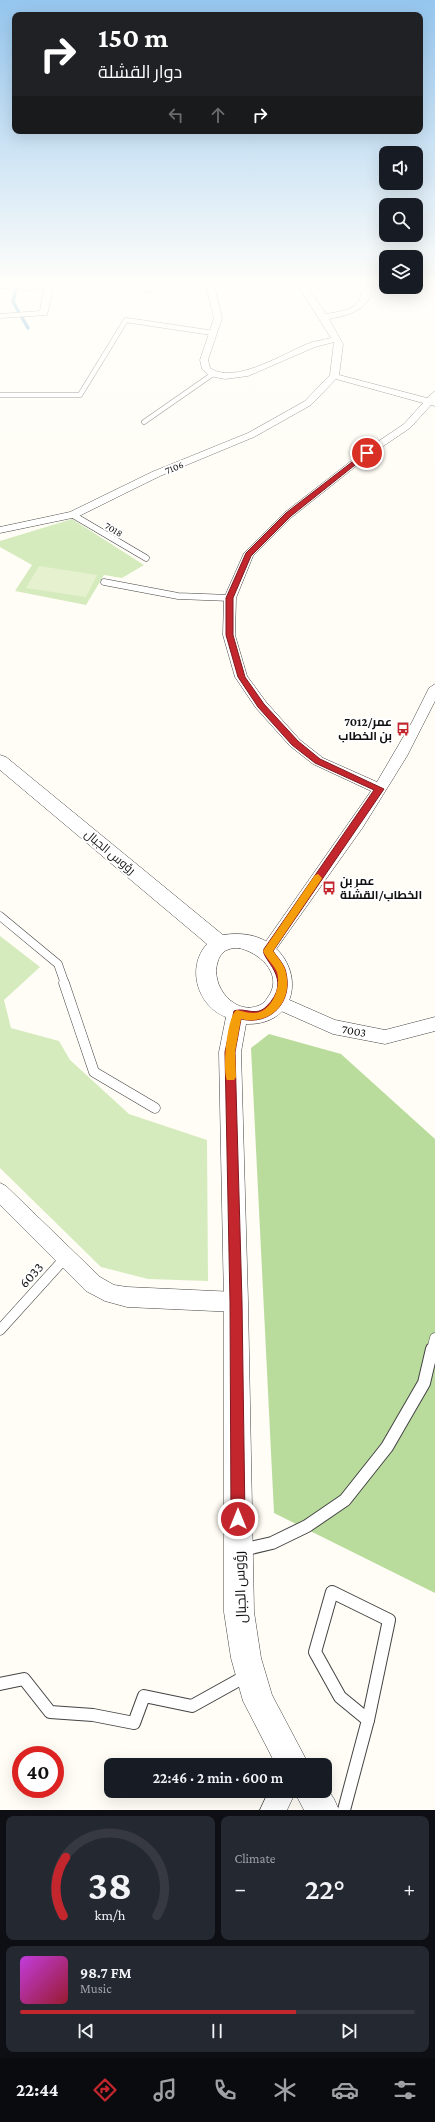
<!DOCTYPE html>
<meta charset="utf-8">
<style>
body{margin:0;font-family:"Crimson Pro",Cairo,serif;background:#242831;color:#f1f3f6;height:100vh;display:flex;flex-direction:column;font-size:15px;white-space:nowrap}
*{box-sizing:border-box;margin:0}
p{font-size:13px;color:#9ea1a6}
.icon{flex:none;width:22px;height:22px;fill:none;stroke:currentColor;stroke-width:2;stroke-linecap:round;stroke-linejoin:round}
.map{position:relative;height:1810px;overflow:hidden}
.details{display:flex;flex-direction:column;gap:6px;padding:6px;background:#0d0f14;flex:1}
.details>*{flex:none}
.top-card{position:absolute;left:12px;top:12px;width:411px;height:122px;border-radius:8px;box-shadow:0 4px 16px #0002;background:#202124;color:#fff;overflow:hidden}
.tools{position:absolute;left:379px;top:146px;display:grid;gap:8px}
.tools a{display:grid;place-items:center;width:44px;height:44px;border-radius:8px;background:#171b24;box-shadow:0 4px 16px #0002;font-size:20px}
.speed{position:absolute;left:12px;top:1746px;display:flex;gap:8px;font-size:20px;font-weight:700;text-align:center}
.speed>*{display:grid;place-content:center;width:52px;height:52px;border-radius:50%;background:#171b24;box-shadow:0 4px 16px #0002;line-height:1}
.speed .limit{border:6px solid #d22;background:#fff;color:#111}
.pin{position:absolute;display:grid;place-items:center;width:34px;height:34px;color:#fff;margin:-17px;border:2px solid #fff;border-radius:50%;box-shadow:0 1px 4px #0007}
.me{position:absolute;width:44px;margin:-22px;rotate:0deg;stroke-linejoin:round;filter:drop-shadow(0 0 3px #0008)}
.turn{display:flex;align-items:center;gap:14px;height:84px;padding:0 20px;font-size:18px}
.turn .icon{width:52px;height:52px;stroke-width:2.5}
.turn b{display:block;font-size:28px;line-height:34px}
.lanes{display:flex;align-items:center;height:38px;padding:0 20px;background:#0003;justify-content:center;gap:20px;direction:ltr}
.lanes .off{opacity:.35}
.big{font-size:30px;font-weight:600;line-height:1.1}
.details .card{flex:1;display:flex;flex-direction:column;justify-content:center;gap:6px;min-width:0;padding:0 14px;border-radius:8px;background:#242831}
.details .dial{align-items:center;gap:0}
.dial svg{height:104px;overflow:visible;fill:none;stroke:#363941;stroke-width:7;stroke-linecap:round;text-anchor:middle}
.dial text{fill:#f1f3f6;stroke:none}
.song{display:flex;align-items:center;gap:12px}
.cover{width:48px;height:48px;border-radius:6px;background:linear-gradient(135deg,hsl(290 70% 55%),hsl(350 70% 35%))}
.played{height:4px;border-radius:2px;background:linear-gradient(90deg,#c4262e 70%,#363941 70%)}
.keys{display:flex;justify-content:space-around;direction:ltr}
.heat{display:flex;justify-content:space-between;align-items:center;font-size:22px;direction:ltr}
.details .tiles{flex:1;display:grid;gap:6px;grid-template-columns:1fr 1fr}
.card:last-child{grid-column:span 2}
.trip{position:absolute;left:104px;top:1758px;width:228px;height:40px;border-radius:8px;background:#171b24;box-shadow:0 4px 16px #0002;font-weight:600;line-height:40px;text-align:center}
.tabs{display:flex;height:64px;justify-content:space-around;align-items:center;background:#090b0e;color:#9ea1a6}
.tabs .icon{width:28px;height:28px}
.tabs .on{color:#c4262e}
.tabs b{font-size:18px;color:#f1f3f6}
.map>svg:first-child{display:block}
.green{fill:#d5ebbd}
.forest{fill:#b9dc9c}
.pitch{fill:#e6f2cf}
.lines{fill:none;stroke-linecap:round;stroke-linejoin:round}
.stream{stroke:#3f96cf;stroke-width:3.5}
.service-far4-casing{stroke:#444;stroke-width:5.5}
.service-far3-casing{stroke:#444;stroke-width:7}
.service-far2-casing{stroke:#444;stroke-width:9}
.service-far1-casing{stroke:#444;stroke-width:11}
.service-casing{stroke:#444;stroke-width:14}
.minor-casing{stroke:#444;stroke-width:1}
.tertiary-casing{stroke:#444;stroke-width:1}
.service-far4{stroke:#fff;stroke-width:4.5}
.service-far3{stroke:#fff;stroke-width:6}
.service-far2{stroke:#fff;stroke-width:8}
.service-far1{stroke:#fff;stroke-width:10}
.service{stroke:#fff;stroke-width:12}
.minor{fill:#fff;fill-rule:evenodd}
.tertiary{fill:#fff;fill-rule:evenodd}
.route{fill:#c4262e;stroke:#7f191e}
.slow{fill:#f59e0b}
.labels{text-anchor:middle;stroke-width:4;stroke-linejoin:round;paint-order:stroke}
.far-street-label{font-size:10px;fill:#111;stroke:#fff}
.poi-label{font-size:12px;font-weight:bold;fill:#111;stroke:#fff;text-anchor:end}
.street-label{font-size:12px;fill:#111;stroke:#fff}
.near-street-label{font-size:14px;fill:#111;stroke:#fff}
</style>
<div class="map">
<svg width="435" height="1810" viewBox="0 0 435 1810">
<rect width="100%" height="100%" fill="#fffdf5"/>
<g class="green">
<path d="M72 519 144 565 122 578 104 575 86 605 15 591 32 565 0 547V541Z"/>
<path d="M0 936 40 967 4 1000 11 1028 59 1041 70 1060 129 1114 207 1140 208 1281 148 1279 101 1267 0 1168Z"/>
</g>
<path class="forest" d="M269 1034 341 1054 435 1139V1593L274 1513 251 1048Z"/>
<path class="pitch" d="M39 566 97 575 86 597 26 588Z"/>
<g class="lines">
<g class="stream">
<path d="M17 285 19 281"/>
<path d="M15 292 13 302 28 328"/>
</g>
<g class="service-far4-casing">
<g id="service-far4">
<path d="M0 395H80L126 320 213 333"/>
<path d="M144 422 213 374"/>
</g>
</g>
<g class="service-far3-casing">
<g id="service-far3">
<path d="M73 515 146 558"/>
<path d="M104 582 178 596 230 598"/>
</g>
</g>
<g class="service-far2-casing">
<path id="service-far2" d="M0 916 58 964 65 984"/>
</g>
<g class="service-far1-casing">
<g id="service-far1">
<path d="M64 983 94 1072 155 1108"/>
<path d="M0 1330 66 1257"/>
<path d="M432 1350 435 1338"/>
</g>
</g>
<g class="service-casing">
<g id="service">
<path d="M242 1550 272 1543 307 1526 345 1500 387 1447 424 1383 432 1349"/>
<path d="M332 1592 389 1620 368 1720 340 1697 315 1652Z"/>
<path d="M0 1684 24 1679 50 1712 93 1715 134 1723 144 1696 192 1706 246 1676"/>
<path d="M344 1810 368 1720"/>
</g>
</g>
<g class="minor-casing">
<g id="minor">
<path d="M60 281H71L53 287 47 315 0 318V314L40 311 44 289 25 290 0 288V284L34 285Z"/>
<path d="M149 281H157L151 292H148L144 290Z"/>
<path d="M205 281H213L222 318 208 360 210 368C234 385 283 354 307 344 315 341 323 340 331 338L295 281H303L326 314C352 310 361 308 364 281H372C374 308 352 315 329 319L343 344 339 375 427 398 435 391V406L431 405 410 428 370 455 292 517 253 556 236 598 235 635 247 676 266 702 300 740 323 758 377 782 412 722 429 688 435 684V701L407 756 363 827 272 955 267 957 262 955 259 951 262 947 371 791 313 764 290 746 256 708 235 677 223 635 224 598 244 553 284 513 364 451 404 424 423 403 336 379 311 405 254 437 160 476 77 517 0 533V527L70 512 152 472 248 433 305 401 330 375 334 342 315 347 248 376 225 379 210 376 202 369 200 360 214 318Z"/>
<path d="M278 995 335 1020 385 1030 435 1017V1031L385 1044 333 1034 272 1007 270 1002 272 997Z"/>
<path d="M0 1183 6 1186 100 1277 114 1285 127 1287 236 1292 243 1295 246 1302 243 1309 236 1312 127 1307 105 1301 86 1291 0 1205Z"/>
<path d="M269 1791H296L287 1810H260Z"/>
</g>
</g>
<g class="tertiary-casing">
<g id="tertiary">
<path d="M0 755 6 757 223 935C302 922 318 1026 246 1024L241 1052 248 1302 254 1612 261 1658 272 1695 309 1765H276L243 1701 231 1658 224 1612V1302L219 1052 226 1017C197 1006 186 967 207 944L0 770ZM239 948C258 952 282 972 270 994 267 998 265 1003 260 1005 236 1017 209 986 218 961 219 957 223 951 227 950 231 948 235 948 239 948Z"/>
<path d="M325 1785 334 1799 339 1810H304L294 1791H325Z"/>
</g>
</g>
<use href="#service-far4" class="service-far4"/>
<use href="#service-far3" class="service-far3"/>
<use href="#service-far2" class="service-far2"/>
<use href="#service-far1" class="service-far1"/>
<use href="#service" class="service"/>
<use href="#minor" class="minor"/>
<use href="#tertiary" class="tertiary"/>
</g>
<linearGradient id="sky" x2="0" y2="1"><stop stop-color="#95c6ee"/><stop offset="0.53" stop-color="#fffefa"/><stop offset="1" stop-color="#fffefa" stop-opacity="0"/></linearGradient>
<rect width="435" height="534" fill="url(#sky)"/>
<path class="route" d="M365 452 370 453 291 516 251 556 233 598V635L245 677 264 704 298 741 320 759 384 789 273 951C277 957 285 965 286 973 293 1002 270 1026 241 1019L235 1052 242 1302 245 1519 243 1524 238 1526 233 1524 231 1519 230 1302 225 1052 234 1011C245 1007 255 1017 266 1007 296 978 259 959 264 949L374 790 315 763 292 745 258 707 238 677 226 635V598L246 553 286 513Z"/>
<path class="slow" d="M318 874 322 878 321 880 273 951C277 957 285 965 286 973 293 1002 270 1026 241 1019L235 1052 236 1077 234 1080H227C222 1070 227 1014 237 1010 245 1012 254 1015 262 1011 274 1004 281 986 277 972 274 965 266 958 263 951L315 875Z"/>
<defs>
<g id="bus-bare" transform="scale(1.08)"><path d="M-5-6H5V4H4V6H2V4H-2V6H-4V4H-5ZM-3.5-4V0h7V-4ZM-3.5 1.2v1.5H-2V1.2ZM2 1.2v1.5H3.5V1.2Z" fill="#c4262e" stroke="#fff" stroke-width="2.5" paint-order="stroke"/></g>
</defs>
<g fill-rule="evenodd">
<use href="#bus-bare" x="403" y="729"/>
<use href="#bus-bare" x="329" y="888"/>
</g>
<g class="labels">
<g class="far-street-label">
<text transform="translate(174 467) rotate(-22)" y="4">7106</text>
<text transform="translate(114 529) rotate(31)" y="4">7018</text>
</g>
<g class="poi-label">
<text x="392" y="726">7012/عمر<tspan x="392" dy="14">بن الخطاب</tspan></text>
<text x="340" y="885" text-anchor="start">عمر بن<tspan x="340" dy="14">الخطاب/القشلة</tspan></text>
</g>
<g class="street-label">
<text transform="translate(110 852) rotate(40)" y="4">رؤوس الجبال</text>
<text transform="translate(354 1031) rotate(10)" y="4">7003</text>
</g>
<g class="near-street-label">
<text transform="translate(31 1275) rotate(-48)" y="5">6033</text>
<text transform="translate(240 1587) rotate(-92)" y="5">رؤوس الجبال</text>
</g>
</g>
</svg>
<div class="tools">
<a><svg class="icon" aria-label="sound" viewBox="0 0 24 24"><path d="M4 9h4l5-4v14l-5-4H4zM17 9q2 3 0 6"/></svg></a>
<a><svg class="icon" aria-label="search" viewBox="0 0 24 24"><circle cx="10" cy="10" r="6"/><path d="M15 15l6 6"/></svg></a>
<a><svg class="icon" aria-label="layers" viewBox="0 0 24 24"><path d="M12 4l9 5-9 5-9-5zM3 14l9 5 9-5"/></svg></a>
</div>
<div class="speed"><div class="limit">40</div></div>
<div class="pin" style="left:367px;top:453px;background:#d93025"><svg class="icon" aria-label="arrive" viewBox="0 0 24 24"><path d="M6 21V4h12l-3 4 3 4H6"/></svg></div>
<svg class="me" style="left:238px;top:1519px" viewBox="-20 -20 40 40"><circle r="17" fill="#c4262e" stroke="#fff" stroke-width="3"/><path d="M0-11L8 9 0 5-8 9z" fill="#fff"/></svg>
<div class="trip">22:46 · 2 min · 600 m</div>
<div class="top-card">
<div class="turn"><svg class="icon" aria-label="right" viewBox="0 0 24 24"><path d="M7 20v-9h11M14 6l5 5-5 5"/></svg><div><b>150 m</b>دوار القشلة</div></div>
<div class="lanes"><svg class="icon off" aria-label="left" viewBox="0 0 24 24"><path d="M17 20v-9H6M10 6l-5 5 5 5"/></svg><svg class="icon off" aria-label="ahead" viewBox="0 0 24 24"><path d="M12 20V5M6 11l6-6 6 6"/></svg><svg class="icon" aria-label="right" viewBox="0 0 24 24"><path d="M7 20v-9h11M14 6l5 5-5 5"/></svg></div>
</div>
</div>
<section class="details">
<div class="tiles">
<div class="card dial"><svg viewBox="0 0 100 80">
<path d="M14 69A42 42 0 1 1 86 69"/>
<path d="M14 69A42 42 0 0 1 16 24" stroke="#c4262e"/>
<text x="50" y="56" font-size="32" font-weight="700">38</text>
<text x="50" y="72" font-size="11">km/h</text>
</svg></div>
<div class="card"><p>Climate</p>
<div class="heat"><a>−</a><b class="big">22°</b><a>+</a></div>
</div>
<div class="card">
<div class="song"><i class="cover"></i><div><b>98.7 FM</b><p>Music</p></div></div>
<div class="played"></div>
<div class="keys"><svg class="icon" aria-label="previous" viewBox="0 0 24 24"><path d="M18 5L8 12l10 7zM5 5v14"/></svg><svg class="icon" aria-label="pause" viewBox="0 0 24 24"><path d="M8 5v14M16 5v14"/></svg><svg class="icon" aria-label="next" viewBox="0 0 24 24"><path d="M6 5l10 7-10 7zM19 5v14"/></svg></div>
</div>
</div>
</section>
<nav class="tabs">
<b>22:44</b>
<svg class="icon on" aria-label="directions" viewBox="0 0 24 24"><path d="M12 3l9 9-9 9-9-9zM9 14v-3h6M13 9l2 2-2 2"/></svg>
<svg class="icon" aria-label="music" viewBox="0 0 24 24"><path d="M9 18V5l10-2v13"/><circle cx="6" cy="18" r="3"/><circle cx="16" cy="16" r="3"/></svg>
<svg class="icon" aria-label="phone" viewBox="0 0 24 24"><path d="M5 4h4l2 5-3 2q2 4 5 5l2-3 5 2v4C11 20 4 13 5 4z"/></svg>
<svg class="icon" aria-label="climate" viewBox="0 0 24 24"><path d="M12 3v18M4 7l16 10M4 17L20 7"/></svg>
<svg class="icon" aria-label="car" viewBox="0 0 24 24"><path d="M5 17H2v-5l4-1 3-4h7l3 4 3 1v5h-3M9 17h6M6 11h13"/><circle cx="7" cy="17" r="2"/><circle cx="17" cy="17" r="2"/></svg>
<svg class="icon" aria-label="filters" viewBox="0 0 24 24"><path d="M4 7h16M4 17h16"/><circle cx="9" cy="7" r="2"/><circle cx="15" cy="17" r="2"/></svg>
</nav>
